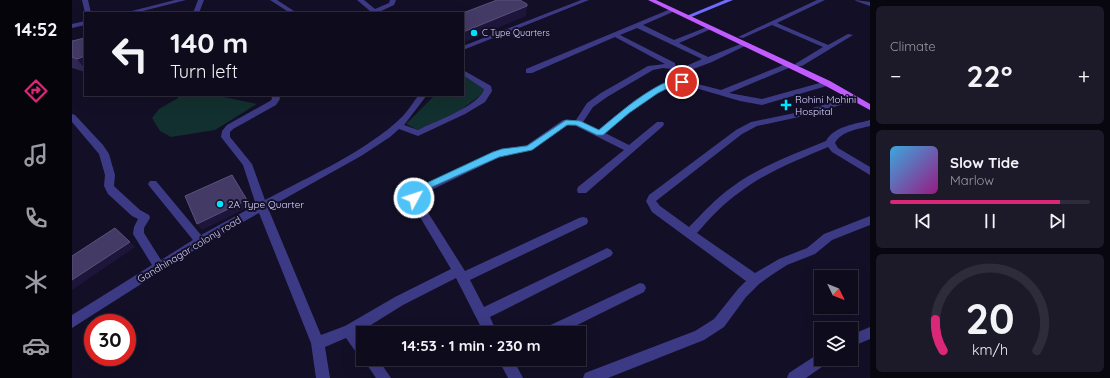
<!DOCTYPE html>
<meta charset="utf-8">
<style>
body{margin:0;font-family:Quicksand,sans-serif;background:#1c1929;color:#f1f3f6;height:100vh;display:flex;flex-direction:column;font-size:15px;white-space:nowrap}
*{box-sizing:border-box;margin:0}
p{font-size:13px;color:#9b9ba3}
.icon{flex:none;width:22px;height:22px;fill:none;stroke:currentColor;stroke-width:2;stroke-linecap:round;stroke-linejoin:round}
.map{position:relative;flex:1;overflow:hidden}
.sheet{display:flex;flex-direction:column;gap:6px;padding:6px;background:#08060f;width:240px}
.sheet>*{flex:none}
.hud{position:absolute;left:12px;top:12px;width:380px;height:84px;border-radius:0px;box-shadow:0 4px 16px #0002,0 0 0 1px #2e2b3b;background:#0e0b1c;color:#f1f3f6;overflow:hidden}
.needle{width:26px;rotate:133deg}
.tools{position:absolute;left:742px;top:270px;display:grid;gap:8px}
.tools a{display:grid;place-items:center;width:44px;height:44px;border-radius:0px;background:#0e0b1c;box-shadow:0 4px 16px #0002,0 0 0 1px #2e2b3b;font-size:20px}
.speed{position:absolute;left:12px;top:314px;display:flex;gap:8px;font-size:20px;font-weight:700;text-align:center}
.speed>*{display:grid;place-content:center;width:52px;height:52px;border-radius:50%;background:#0e0b1c;box-shadow:0 4px 16px #0002,0 0 0 1px #2e2b3b;line-height:1}
.speed .limit{border:6px solid #d22;background:#fff;color:#111}
.pin{position:absolute;display:grid;place-items:center;width:34px;height:34px;color:#fff;margin:-17px;border:2px solid #fff;border-radius:50%;box-shadow:0 1px 4px #0007}
.me{position:absolute;width:44px;margin:-22px;rotate:50deg;stroke-linejoin:round;filter:drop-shadow(0 0 3px #0008)}
.turn{display:flex;align-items:center;gap:14px;height:84px;padding:0 20px;font-size:18px}
.turn .icon{width:52px;height:52px;stroke-width:2.5}
.turn b{display:block;font-size:28px;line-height:34px}
.big{font-size:30px;font-weight:800;line-height:1.1}
.sheet .card{flex:1;display:flex;flex-direction:column;justify-content:center;gap:6px;min-width:0;padding:0 14px;border-radius:6px;background:#1c1929}
.sheet .dial{align-items:center;gap:0}
.dial svg{height:104px;overflow:visible;fill:none;stroke:#2e2b3b;stroke-width:7;stroke-linecap:round;text-anchor:middle}
.dial text{fill:#f1f3f6;stroke:none}
.song{display:flex;align-items:center;gap:12px}
.cover{width:48px;height:48px;border-radius:6px;background:linear-gradient(135deg,hsl(200 70% 55%),hsl(310 70% 35%))}
.played{height:4px;border-radius:2px;background:linear-gradient(90deg,#db2777 85%,#2e2b3b 85%)}
.keys{display:flex;justify-content:space-around;direction:ltr}
.heat{display:flex;justify-content:space-between;align-items:center;font-size:22px;direction:ltr}
.trip{position:absolute;left:284px;top:326px;width:230px;height:40px;border-radius:0px;background:#0e0b1c;box-shadow:0 4px 16px #0002,0 0 0 1px #2e2b3b;font-weight:800;line-height:40px;text-align:center}
main{display:flex;flex:1;min-height:0}
.tabs{display:flex;flex-direction:column;width:72px;justify-content:space-around;align-items:center;background:#06040b;color:#9b9ba3}
.tabs .icon{width:28px;height:28px}
.tabs .current{color:#db2777}
.tabs b{font-size:18px;color:#f1f3f6}
.map>svg:first-child{display:block}
.green{fill:#12302f}
.lines{fill:none;stroke-linecap:round;stroke-linejoin:round}
.street{fill:#3d3a85;fill-rule:evenodd}
.secondary{fill:#6f6bff;fill-rule:evenodd}
.primary{fill:#c25bff;fill-rule:evenodd}
.wall{fill:#312854}
.shaded-wall{fill:#1d163a}
.building{fill:#433a66;stroke:#5a527e}
.route{fill:#4fc3f7;stroke:#337fa1}
.poi-dot{fill:#00e5ff;stroke:#130f26;stroke-width:1.5}
.labels{text-anchor:middle;stroke-width:4;stroke-linejoin:round;paint-order:stroke}
.far-poi-label{font-size:9px;fill:#d9d4ff;stroke:#130f26;text-anchor:start}
.poi-label{font-size:10px;fill:#d9d4ff;stroke:#130f26;text-anchor:start}
.street-label{font-size:10px;fill:#d9d4ff;stroke:#130f26}
</style>
<main>
<nav class="tabs">
<b>14:52</b>
<svg class="icon current" aria-label="directions" viewBox="0 0 24 24"><path d="M12 3l9 9-9 9-9-9zM9 14v-3h6M13 9l2 2-2 2"/></svg>
<svg class="icon" aria-label="music" viewBox="0 0 24 24"><path d="M9 18V5l10-2v13"/><circle cx="6" cy="18" r="3"/><circle cx="16" cy="16" r="3"/></svg>
<svg class="icon" aria-label="phone" viewBox="0 0 24 24"><path d="M5 4h4l2 5-3 2q2 4 5 5l2-3 5 2v4C11 20 4 13 5 4z"/></svg>
<svg class="icon" aria-label="climate" viewBox="0 0 24 24"><path d="M12 3v18M4 7l16 10M4 17L20 7"/></svg>
<svg class="icon" aria-label="car" viewBox="0 0 24 24"><path d="M5 17H2v-5l4-1 3-4h7l3 4 3 1v5h-3M9 17h6M6 11h13"/><circle cx="7" cy="17" r="2"/><circle cx="17" cy="17" r="2"/></svg>
</nav>
<div class="map">
<svg width="798" height="378" viewBox="0 0 798 378">
<rect width="100%" height="100%" fill="#130f26"/>
<g class="green">
<path d="M391 74 413 87 409 95 387 111 346 130 334 124 363 95H391Z"/>
<path d="M106 95H151L152 97 185 104 143 130 99 137 88 131 80 118 87 109 106 98Z"/>
</g>
<g class="lines">
<g class="street">
<path d="M10 0H16L19 13H13Z"/>
<path d="M103 0H114L63 13H52Z"/>
<path d="M126 0H132L127 13H121Z"/>
<path d="M198 0H205L225 13H218Z"/>
<path d="M285 0H292L303 9 317 3 318 0H324L322 5 307 12 308 13H296L298 11Z"/>
<path d="M509 0H517L391 50V46Z"/>
<path d="M745 0H753L705 23 756 45 776 34 781 35 730 66H724L723 64 751 47 700 25 671 38 666 37Z"/>
<path d="M783 0 798 2V6L784 1Z"/>
<path d="M601 8 604 10 603 11 571 25 602 40 635 27H639V29L607 43 636 57 671 43 677 44 640 62 616 71 591 68 581 70 535 97 521 107 511 122 526 130 563 100 587 86 598 82 610 80 649 90 716 63 720 65 719 67 657 93 690 99 755 81 759 83 758 85 690 105 668 101 610 84 602 85 593 89 569 103 533 133 557 145 585 122H591L592 124 591 126 514 193H506L505 190 506 187 552 150 504 126 496 125 460 150 432 155 351 194 348 196V200L393 271 507 218 511 217 515 218 516 221 515 224 398 280 412 307 531 250 535 248 539 250 541 253 539 256 418 317 425 333H412L384 278 331 305 286 333 291 339V357L286 355 274 338 253 347 258 378H244L239 343 187 213 132 244 0 328V315L80 265 61 234 62 227 66 219 60 216 36 194 32 186 33 175 27 154 0 122V114L3 115 31 145 37 154 43 175 42 186 44 188 68 210 77 215 78 218 72 228V233L89 260 121 240 78 187 76 184 78 181H84L129 235 184 205 171 165 149 137 150 131 155 125 198 101 200 99 199 95H207L208 99 204 105 161 129 158 132V137L180 164 193 200C236 177 295 151 330 117 336 111 341 102 347 95H355L332 125 346 130C361 122 409 105 412 89L391 75V70L419 86 420 91 413 102 393 114 346 136 327 129 318 137 289 156 196 208 249 335 273 326 323 297 379 269 339 202 337 198 339 191 427 150 455 145 491 120H504L515 103 529 93 576 66 593 64 543 37 460 73H454V69ZM565 28 630 59 612 67 603 65V63L548 35Z"/>
<path d="M13 21V25L0 28V24Z"/>
<path d="M783 96H786V100L727 117 685 126 670 134 584 201 588 206 617 227C631 213 644 198 660 187 688 166 722 154 754 141 762 126 784 124 798 120V126C787 129 769 131 763 143L766 148 798 167V175L760 152 756 147C726 160 694 172 668 192 652 203 638 218 625 233L683 273 707 259 735 248 752 234 798 216V225L760 240 743 254 715 265 701 274 687 284 674 297 652 327 632 340 536 378H511L513 373 623 331 642 319 666 289 674 281 580 212 574 201 577 195 664 130 679 122 723 113Z"/>
<path d="M568 283 572 284 574 288 572 292 489 333H469L470 329Z"/>
<path d="M798 327V339L779 347V335Z"/>
<path d="M749 352V359H756L754 364 734 378H715L717 373Z"/>
<path d="M291 359H306L319 378H304Z"/>
<path d="M426 359H441L451 378H436Z"/>
</g>
<path class="secondary" d="M653 0H661L617 18 612 17Z"/>
<path class="primary" d="M576 0H584L758 81 798 104V110L752 85Z"/>
</g>
<path class="wall" d="M13 38V72L0 68V41Z"/>
<g class="shaded-wall">
<path d="M455 6 454 16 391 43V32Z"/>
<path d="M13 56V69L5 59Z"/>
<path d="M175 200 179 206 130 230 125 224Z"/>
<path d="M58 242 63 247 0 290V280Z"/>
</g>
<g class="building">
<path d="M425 0H448L455 4V6L391 32V13Z"/>
<path d="M13 38V56L5 59 0 57V41Z"/>
<path d="M160 175 175 200 125 224 113 196Z"/>
<path d="M43 228 58 242 0 280V256Z"/>
</g>
<path class="route" d="M600 80H610L613 82 610 85H602L586 93 557 113 531 135H525L504 125H495L460 150 427 157 362 186 350 193 345 200H339L338 198 340 192 344 188 421 152 430 149 455 146 494 120 508 121 527 130C546 114 576 88 600 80Z"/>
<g class="poi-dot">
<circle cx="402" cy="33" r="4"/>
<path d="M712 99h4v4h4v4h-4v4h-4v-4h-4v-4h4z"/>
<circle cx="148" cy="204" r="4"/>
</g>
<g class="labels">
<g class="far-poi-label">
<text x="410" y="36">C Type Quarters</text>
</g>
<g class="poi-label">
<text x="723" y="103">Rohini Mohini<tspan x="723" dy="12">Hospital</tspan></text>
<text x="156" y="208">2A Type Quarter</text>
</g>
<g class="street-label">
<text transform="translate(117 249) rotate(-31)" y="4">Gandhinagar colony road</text>
</g>
</g>
</svg>
<div class="tools">
<a><svg class="needle" viewBox="-14 -14 28 28"><path d="M0-13l5 13h-10z" fill="#e53935"/><path d="M0 13l5-13h-10z" fill="#9b9ba3"/></svg></a>
<a><svg class="icon" aria-label="layers" viewBox="0 0 24 24"><path d="M12 4l9 5-9 5-9-5zM3 14l9 5 9-5"/></svg></a>
</div>
<div class="speed"><div class="limit">30</div></div>
<div class="pin" style="left:610px;top:82px;background:#d93025"><svg class="icon" aria-label="arrive" viewBox="0 0 24 24"><path d="M6 21V4h12l-3 4 3 4H6"/></svg></div>
<svg class="me" style="left:342px;top:198px" viewBox="-20 -20 40 40"><circle r="17" fill="#4fc3f7" stroke="#fff" stroke-width="3"/><path d="M0-11L8 9 0 5-8 9z" fill="#fff"/></svg>
<div class="trip">14:53 · 1 min · 230 m</div>
<div class="hud">
<div class="turn"><svg class="icon" aria-label="left" viewBox="0 0 24 24"><path d="M17 20v-9H6M10 6l-5 5 5 5"/></svg><div><b>140 m</b>Turn left</div></div>
</div>
</div>
<section class="sheet">
<div class="card"><p>Climate</p>
<div class="heat"><a>−</a><b class="big">22°</b><a>+</a></div>
</div>
<div class="card">
<div class="song"><i class="cover"></i><div><b>Slow Tide</b><p>Marlow</p></div></div>
<div class="played"></div>
<div class="keys"><svg class="icon" aria-label="previous" viewBox="0 0 24 24"><path d="M18 5L8 12l10 7zM5 5v14"/></svg><svg class="icon" aria-label="pause" viewBox="0 0 24 24"><path d="M8 5v14M16 5v14"/></svg><svg class="icon" aria-label="next" viewBox="0 0 24 24"><path d="M6 5l10 7-10 7zM19 5v14"/></svg></div>
</div>
<div class="card dial"><svg viewBox="0 0 100 80">
<path d="M14 69A42 42 0 1 1 86 69"/>
<path d="M14 69A42 42 0 0 1 8 45" stroke="#db2777"/>
<text x="50" y="56" font-size="32" font-weight="700">20</text>
<text x="50" y="72" font-size="11">km/h</text>
</svg></div>
</section>
</main>
